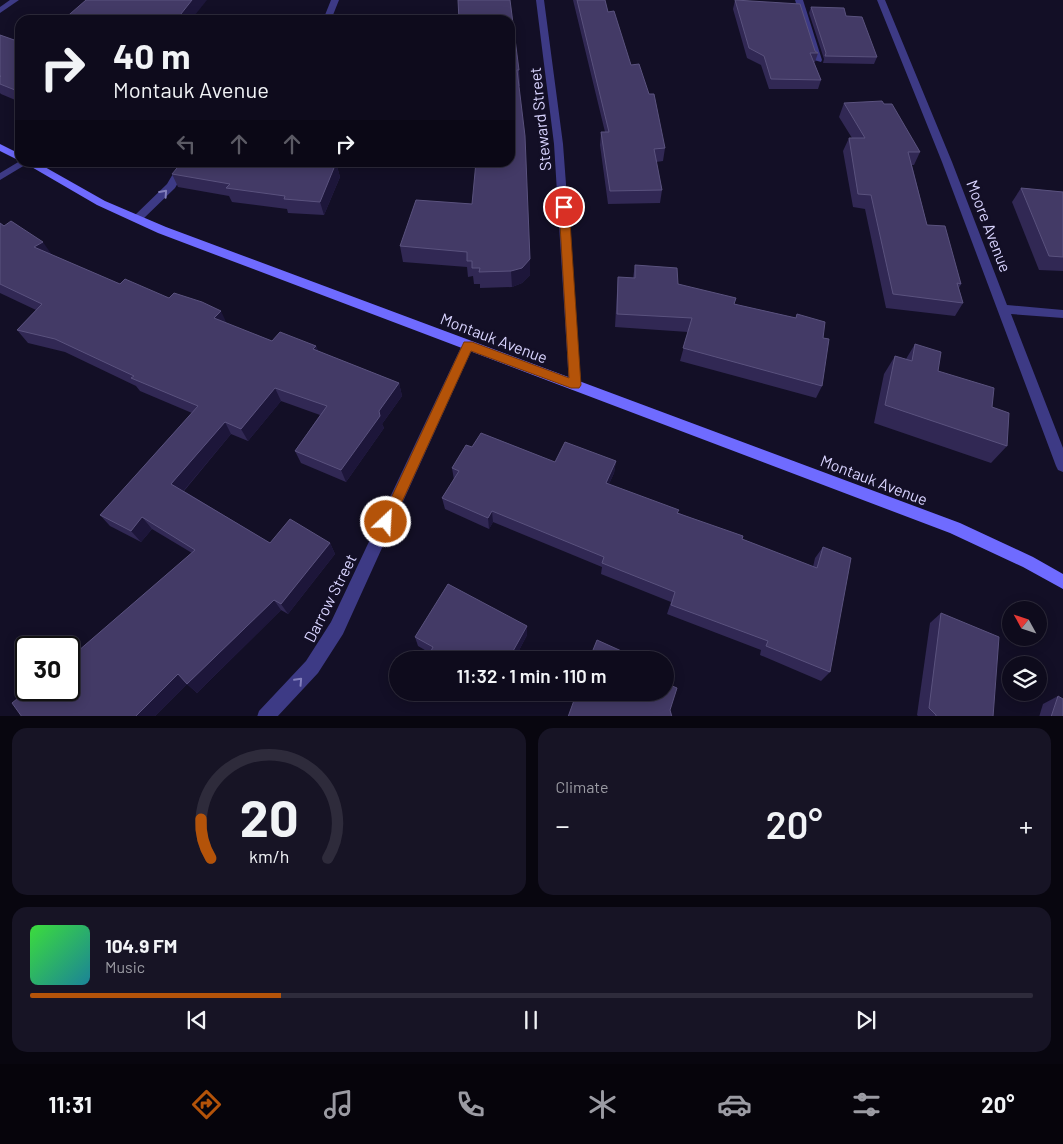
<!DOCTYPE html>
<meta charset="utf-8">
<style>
body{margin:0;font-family:Barlow,sans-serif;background:#171425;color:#f1f3f6;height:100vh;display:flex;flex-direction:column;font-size:19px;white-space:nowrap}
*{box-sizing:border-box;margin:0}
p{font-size:16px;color:#9b9ba3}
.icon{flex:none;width:28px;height:28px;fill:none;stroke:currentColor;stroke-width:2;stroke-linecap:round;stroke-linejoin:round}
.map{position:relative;height:716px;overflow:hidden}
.details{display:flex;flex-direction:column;gap:12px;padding:12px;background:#08060f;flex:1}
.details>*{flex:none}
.guide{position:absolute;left:15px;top:15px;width:500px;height:152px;border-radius:15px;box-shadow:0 2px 12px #0003,0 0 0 1px #2e2b3b;background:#0e0b1c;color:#f1f3f6;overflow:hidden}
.needle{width:32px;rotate:310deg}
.fabs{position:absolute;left:1002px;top:601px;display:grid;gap:10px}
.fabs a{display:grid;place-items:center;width:45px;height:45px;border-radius:50%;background:#0e0b1c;box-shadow:0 2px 12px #0003,0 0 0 1px #2e2b3b;font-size:25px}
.speed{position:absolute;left:15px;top:636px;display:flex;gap:10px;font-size:25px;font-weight:700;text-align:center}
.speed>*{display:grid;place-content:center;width:65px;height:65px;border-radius:50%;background:#0e0b1c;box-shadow:0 2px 12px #0003,0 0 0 1px #2e2b3b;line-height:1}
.speed .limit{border:2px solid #111;border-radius:8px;background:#fff;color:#111}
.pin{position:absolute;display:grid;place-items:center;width:42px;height:42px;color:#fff;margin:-21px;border:2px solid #fff;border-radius:50%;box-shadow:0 1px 5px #0007}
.me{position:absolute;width:55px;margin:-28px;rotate:25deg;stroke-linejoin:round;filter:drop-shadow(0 0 4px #0008)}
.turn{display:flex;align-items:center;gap:18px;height:105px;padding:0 15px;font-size:22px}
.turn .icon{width:65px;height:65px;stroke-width:2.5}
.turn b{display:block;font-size:35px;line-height:42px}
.lanes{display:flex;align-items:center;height:48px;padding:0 15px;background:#0003;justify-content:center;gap:25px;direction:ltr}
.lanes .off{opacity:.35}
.big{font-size:38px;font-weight:600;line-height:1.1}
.details .card{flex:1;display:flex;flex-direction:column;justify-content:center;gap:8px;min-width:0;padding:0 18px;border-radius:15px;background:#171425}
.details .dial{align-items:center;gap:0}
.dial svg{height:130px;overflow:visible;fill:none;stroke:#2e2b3b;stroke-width:7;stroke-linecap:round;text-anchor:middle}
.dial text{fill:#f1f3f6;stroke:none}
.song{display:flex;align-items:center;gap:15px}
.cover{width:60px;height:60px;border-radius:8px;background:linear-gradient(135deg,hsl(120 70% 55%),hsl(190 70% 35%))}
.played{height:5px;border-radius:2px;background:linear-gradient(90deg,#b45309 25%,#2e2b3b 25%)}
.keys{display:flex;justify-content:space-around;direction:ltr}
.heat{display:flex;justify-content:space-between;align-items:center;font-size:28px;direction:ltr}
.details .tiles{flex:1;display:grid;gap:12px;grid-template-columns:1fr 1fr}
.card:last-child{grid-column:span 2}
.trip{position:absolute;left:389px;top:651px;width:285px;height:50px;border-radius:25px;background:#0e0b1c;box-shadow:0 2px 12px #0003,0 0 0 1px #2e2b3b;font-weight:600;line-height:50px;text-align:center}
.tabs{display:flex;height:80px;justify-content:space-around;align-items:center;background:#06040b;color:#9b9ba3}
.tabs .icon{width:35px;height:35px}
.tabs .on{color:#b45309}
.tabs b{font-size:22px;color:#f1f3f6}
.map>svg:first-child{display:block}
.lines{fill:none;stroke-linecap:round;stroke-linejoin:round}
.lane{fill:#3d3a85;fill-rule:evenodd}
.street{fill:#3d3a85;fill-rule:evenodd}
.secondary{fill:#6f6bff;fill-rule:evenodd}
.wall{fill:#312854}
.shaded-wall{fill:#1d163a}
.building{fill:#433a66;stroke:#5a527e}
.oneway{stroke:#837fbc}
.route{fill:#b45309;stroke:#753606}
.labels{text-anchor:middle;stroke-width:5;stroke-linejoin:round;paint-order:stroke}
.street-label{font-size:16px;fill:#d9d4ff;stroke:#130f26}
</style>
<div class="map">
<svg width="1063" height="717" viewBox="0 0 1063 717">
<rect width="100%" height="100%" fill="#130f26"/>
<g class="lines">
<path class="lane" d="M20 161V162H30L0 180V173Z"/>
<g class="street">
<path d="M10 0H19L0 13V7Z"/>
<path d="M331 0H339L331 20H323Z"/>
<path d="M536 0H544L563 144 581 385 580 389 575 390 570 389 569 385 554 144Z"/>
<path d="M795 0H803L822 60 821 62 814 60Z"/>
<path d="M877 0H885L952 162 1007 305 1063 310V318L1011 314 1063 448V472L1058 470 1056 466 942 162Z"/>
<path d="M180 162H190L175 188 141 221H133L132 219 133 217 167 184Z"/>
<path d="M468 340 472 342 474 345 343 634 318 673 277 717H257L259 711 306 661 331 622 462 345 464 342Z"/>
</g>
<g class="secondary">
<path d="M0 144 20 154V161L0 151Z"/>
<path d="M23 162H36L105 201 166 227 960 523 1033 557 1063 574V589L1023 567 950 533 158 233 97 205Z"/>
</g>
</g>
<g class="wall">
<path d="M458 0 519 70 520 86H519L530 259V275L522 283 512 287 480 288V284H474L473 276 468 277 467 267 403 262 400 246 472 204 510 162Z"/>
<path d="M573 0H605L608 12 665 148 663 161 656 162 662 190 660 203 608 204 600 145 601 132H605Z"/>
<path d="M735 0 818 53 815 62H814L821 80 818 89H769L761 65 747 58 733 9Z"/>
<path d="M811 7 846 16 877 57 874 64 823 63 824 59 809 13Z"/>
<path d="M0 35 20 42V102L1 94 0 93Z"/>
<path d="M844 103 920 152 914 165H912L927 225 961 284 959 288 963 303 955 316 886 308 865 209 853 207 843 151 849 138H852L839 117Z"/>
<path d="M336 163 340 177 324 215 288 213 287 209 232 202 229 196 178 187 172 174Z"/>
<path d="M1021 188 1063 192V271L1039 270 1012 202Z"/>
<path d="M0 223 52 255 120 284 226 323 272 341 316 346 318 351 399 383 402 396 382 424 384 428 346 482 301 463 295 451 320 415 281 401 248 441 231 434 184 491 270 543H330L335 554 288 614 281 610 197 693 187 684 154 717 69 656 71 658 192 553 152 529 141 542 110 526 100 515 192 413 140 391 136 386 65 352 28 343 17 330 36 310 0 293Z"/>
<path d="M635 265 678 284 734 304 796 318 797 314 823 338 822 386 816 398 680 361 688 332 615 327 617 291 618 277 633 278Z"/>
<path d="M915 344 938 371 992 407 1007 446 991 463 874 423 884 374 895 356 906 359Z"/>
<path d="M472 447 555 462 616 461 614 473 609 484 742 539 813 567 815 558 823 547 830 672 821 681 760 655 761 650 667 614 671 602 601 574 602 567 493 522 489 529 445 509 442 498 454 480 452 468Z"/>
<path d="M941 613 993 717H919L917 715 930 623Z"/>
<path d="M527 626V635L514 660H433L430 653 418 646 415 637Z"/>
<path d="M1058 696 1063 717H1039L1043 704Z"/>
</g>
<g class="shaded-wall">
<path d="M192 0H207L191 20H178L177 19Z"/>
<path d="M336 163 340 177 324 215 320 202Z"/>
<path d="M43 242 52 255 34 247Z"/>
<path d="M530 259V275L522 283 512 287 511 271Z"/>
<path d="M221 311 227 324 214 318Z"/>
<path d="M316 346 320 359 313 349Z"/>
<path d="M399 383 402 396 382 424 384 428 346 482 341 470 379 411Z"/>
<path d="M275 388 281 401 248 441 241 429Z"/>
<path d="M225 422 231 434 180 495 171 484Z"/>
<path d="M616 461 614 473 604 495 606 483Z"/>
<path d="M492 511 493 522 489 529 488 518Z"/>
<path d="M142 517 152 529 141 542 131 531Z"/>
<path d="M330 543 335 554 288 614 281 604Z"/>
<path d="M274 600 281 610 197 693 187 684Z"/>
<path d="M527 626V635L514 660H508Z"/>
<path d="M178 674 188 683 154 717H135Z"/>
</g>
<g class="building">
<path d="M86 0H192L177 19 180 20H63Z"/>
<path d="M458 0H510L519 70H517L525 136 530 259 522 268 511 271 479 272 480 268H472V261H467V252L400 246 416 200 472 204 476 162H510V20H459Z"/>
<path d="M577 0H605L608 12 614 11 631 65 639 64 649 94H654L665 148 654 149 662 190 610 191 601 132H609Z"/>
<path d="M735 0 800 4 815 51 818 53H810L821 80 771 79 764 56 749 48Z"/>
<path d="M811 7 844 8 846 16 862 17 877 57 825 56 826 53Z"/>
<path d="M0 35 20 42V92L0 84V77L1 76H0Z"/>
<path d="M882 101 884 104H892L920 152H908L927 225 945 226 961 284 957 283 963 303 893 294 871 195 858 194 849 138H865L844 103Z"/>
<path d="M182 162H330L336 163 320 202 284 199 285 196 226 188 230 184 172 174Z"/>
<path d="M1021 188 1063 192V257L1049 256Z"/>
<path d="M11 221 43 242 34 247 120 284 125 279 169 298 174 293 202 302 221 311 214 318 272 341 280 332 316 346 313 349 399 383 379 411 380 416 341 470 295 451 327 406 275 388 241 429 225 422 171 484 270 543 290 519 330 543 281 604 274 600 187 684 178 674 135 717H22L12 703 28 690H69V657L70 658 195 550 142 517 131 531 100 515 198 406 131 378 134 376 55 339 17 330 42 304 0 284V223L4 226Z"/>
<path d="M635 265 677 268 678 284 736 298 734 304 796 318 797 314 825 322 823 338 829 339 822 386 683 348 692 318 617 314 618 277 635 278Z"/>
<path d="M915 344 941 352 938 371 994 388 992 407 1009 413 1007 446 885 405 895 356 912 361Z"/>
<path d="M481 433 555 462 565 442 616 461 606 483 679 510 677 513 743 536 742 539 817 568 823 547 851 558 830 672 766 646 768 641 671 605 675 592 602 563 604 557 492 511 488 518 442 498 459 471 452 468 466 445 472 447Z"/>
<path d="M448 584 527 626 508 660H443L430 653 433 647 415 637Z"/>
<path d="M941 613 999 637 993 717H936V715L929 708Z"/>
<path d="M597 640 637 658 636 660H589Z"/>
<path d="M665 683 677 688 670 710 672 717H568L577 692H665Z"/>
<path d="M1058 696 1063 699V717H1051Z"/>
</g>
<defs><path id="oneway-chevron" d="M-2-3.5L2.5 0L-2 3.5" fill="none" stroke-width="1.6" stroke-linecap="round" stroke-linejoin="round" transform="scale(1.25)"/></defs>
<g class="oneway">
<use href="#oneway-chevron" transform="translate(164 193) rotate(-48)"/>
<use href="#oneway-chevron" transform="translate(299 681) rotate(-47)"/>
</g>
<path class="route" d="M564 204 569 207 581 385 579 388H571L471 351 391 526 386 528 382 526 380 522 464 342H472L569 378 559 207Z"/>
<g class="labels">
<g class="street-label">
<text transform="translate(540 119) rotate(-96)" y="6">Steward Street</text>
<text transform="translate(989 226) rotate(69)" y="6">Moore Avenue</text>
<text transform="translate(494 338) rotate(21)" y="6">Montauk Avenue</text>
<text transform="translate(874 480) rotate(21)" y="6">Montauk Avenue</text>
<text transform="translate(330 598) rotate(-63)" y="6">Darrow Street</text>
</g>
</g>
</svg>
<div class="fabs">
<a><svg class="needle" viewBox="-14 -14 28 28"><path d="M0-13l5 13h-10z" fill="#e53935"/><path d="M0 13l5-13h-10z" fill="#9b9ba3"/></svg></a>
<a><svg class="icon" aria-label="layers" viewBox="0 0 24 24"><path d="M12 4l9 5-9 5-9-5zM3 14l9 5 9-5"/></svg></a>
</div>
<div class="speed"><div class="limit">30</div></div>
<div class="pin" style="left:564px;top:207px;background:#d93025"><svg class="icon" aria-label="arrive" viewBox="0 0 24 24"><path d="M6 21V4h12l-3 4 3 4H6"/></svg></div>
<svg class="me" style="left:386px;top:522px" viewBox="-20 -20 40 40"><circle r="17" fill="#b45309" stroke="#fff" stroke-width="3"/><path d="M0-11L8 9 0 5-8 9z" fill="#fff"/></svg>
<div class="trip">11:32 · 1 min · 110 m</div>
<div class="guide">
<div class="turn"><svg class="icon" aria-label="right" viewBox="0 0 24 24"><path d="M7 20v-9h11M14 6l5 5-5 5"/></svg><div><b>40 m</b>Montauk Avenue</div></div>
<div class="lanes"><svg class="icon off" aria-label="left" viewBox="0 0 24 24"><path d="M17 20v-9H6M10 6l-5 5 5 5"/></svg><svg class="icon off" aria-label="ahead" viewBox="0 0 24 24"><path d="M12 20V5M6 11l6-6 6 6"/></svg><svg class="icon off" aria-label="ahead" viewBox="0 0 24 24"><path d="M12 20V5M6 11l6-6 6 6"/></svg><svg class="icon" aria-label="right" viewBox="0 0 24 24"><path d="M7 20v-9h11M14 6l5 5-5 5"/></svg></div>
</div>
</div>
<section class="details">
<div class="tiles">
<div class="card dial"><svg viewBox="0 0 100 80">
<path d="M14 69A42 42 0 1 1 86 69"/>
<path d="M14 69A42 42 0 0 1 8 45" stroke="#b45309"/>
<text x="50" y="56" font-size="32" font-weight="700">20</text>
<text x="50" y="72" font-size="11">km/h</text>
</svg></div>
<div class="card"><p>Climate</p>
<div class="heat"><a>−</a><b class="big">20°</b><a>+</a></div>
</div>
<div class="card">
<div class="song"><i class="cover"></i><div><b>104.9 FM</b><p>Music</p></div></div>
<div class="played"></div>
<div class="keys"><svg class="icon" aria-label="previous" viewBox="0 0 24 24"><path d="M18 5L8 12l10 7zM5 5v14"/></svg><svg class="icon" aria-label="pause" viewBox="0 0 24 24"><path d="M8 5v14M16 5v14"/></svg><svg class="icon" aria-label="next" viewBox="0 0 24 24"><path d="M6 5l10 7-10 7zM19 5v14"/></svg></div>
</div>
</div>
</section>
<nav class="tabs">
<b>11:31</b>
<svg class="icon on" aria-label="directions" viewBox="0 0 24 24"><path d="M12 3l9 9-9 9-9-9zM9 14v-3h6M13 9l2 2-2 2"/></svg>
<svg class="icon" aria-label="music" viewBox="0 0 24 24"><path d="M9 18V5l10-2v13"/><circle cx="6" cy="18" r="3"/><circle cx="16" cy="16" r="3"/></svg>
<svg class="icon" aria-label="phone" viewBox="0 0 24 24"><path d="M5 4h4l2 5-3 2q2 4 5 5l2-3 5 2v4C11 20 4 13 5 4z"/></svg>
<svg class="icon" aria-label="climate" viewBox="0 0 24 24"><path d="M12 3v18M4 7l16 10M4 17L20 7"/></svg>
<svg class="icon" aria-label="car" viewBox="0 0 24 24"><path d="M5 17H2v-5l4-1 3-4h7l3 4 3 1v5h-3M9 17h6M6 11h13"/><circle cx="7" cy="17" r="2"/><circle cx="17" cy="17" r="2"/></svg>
<svg class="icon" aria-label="filters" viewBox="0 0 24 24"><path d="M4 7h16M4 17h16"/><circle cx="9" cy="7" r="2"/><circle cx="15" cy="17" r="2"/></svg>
<b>20°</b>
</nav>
